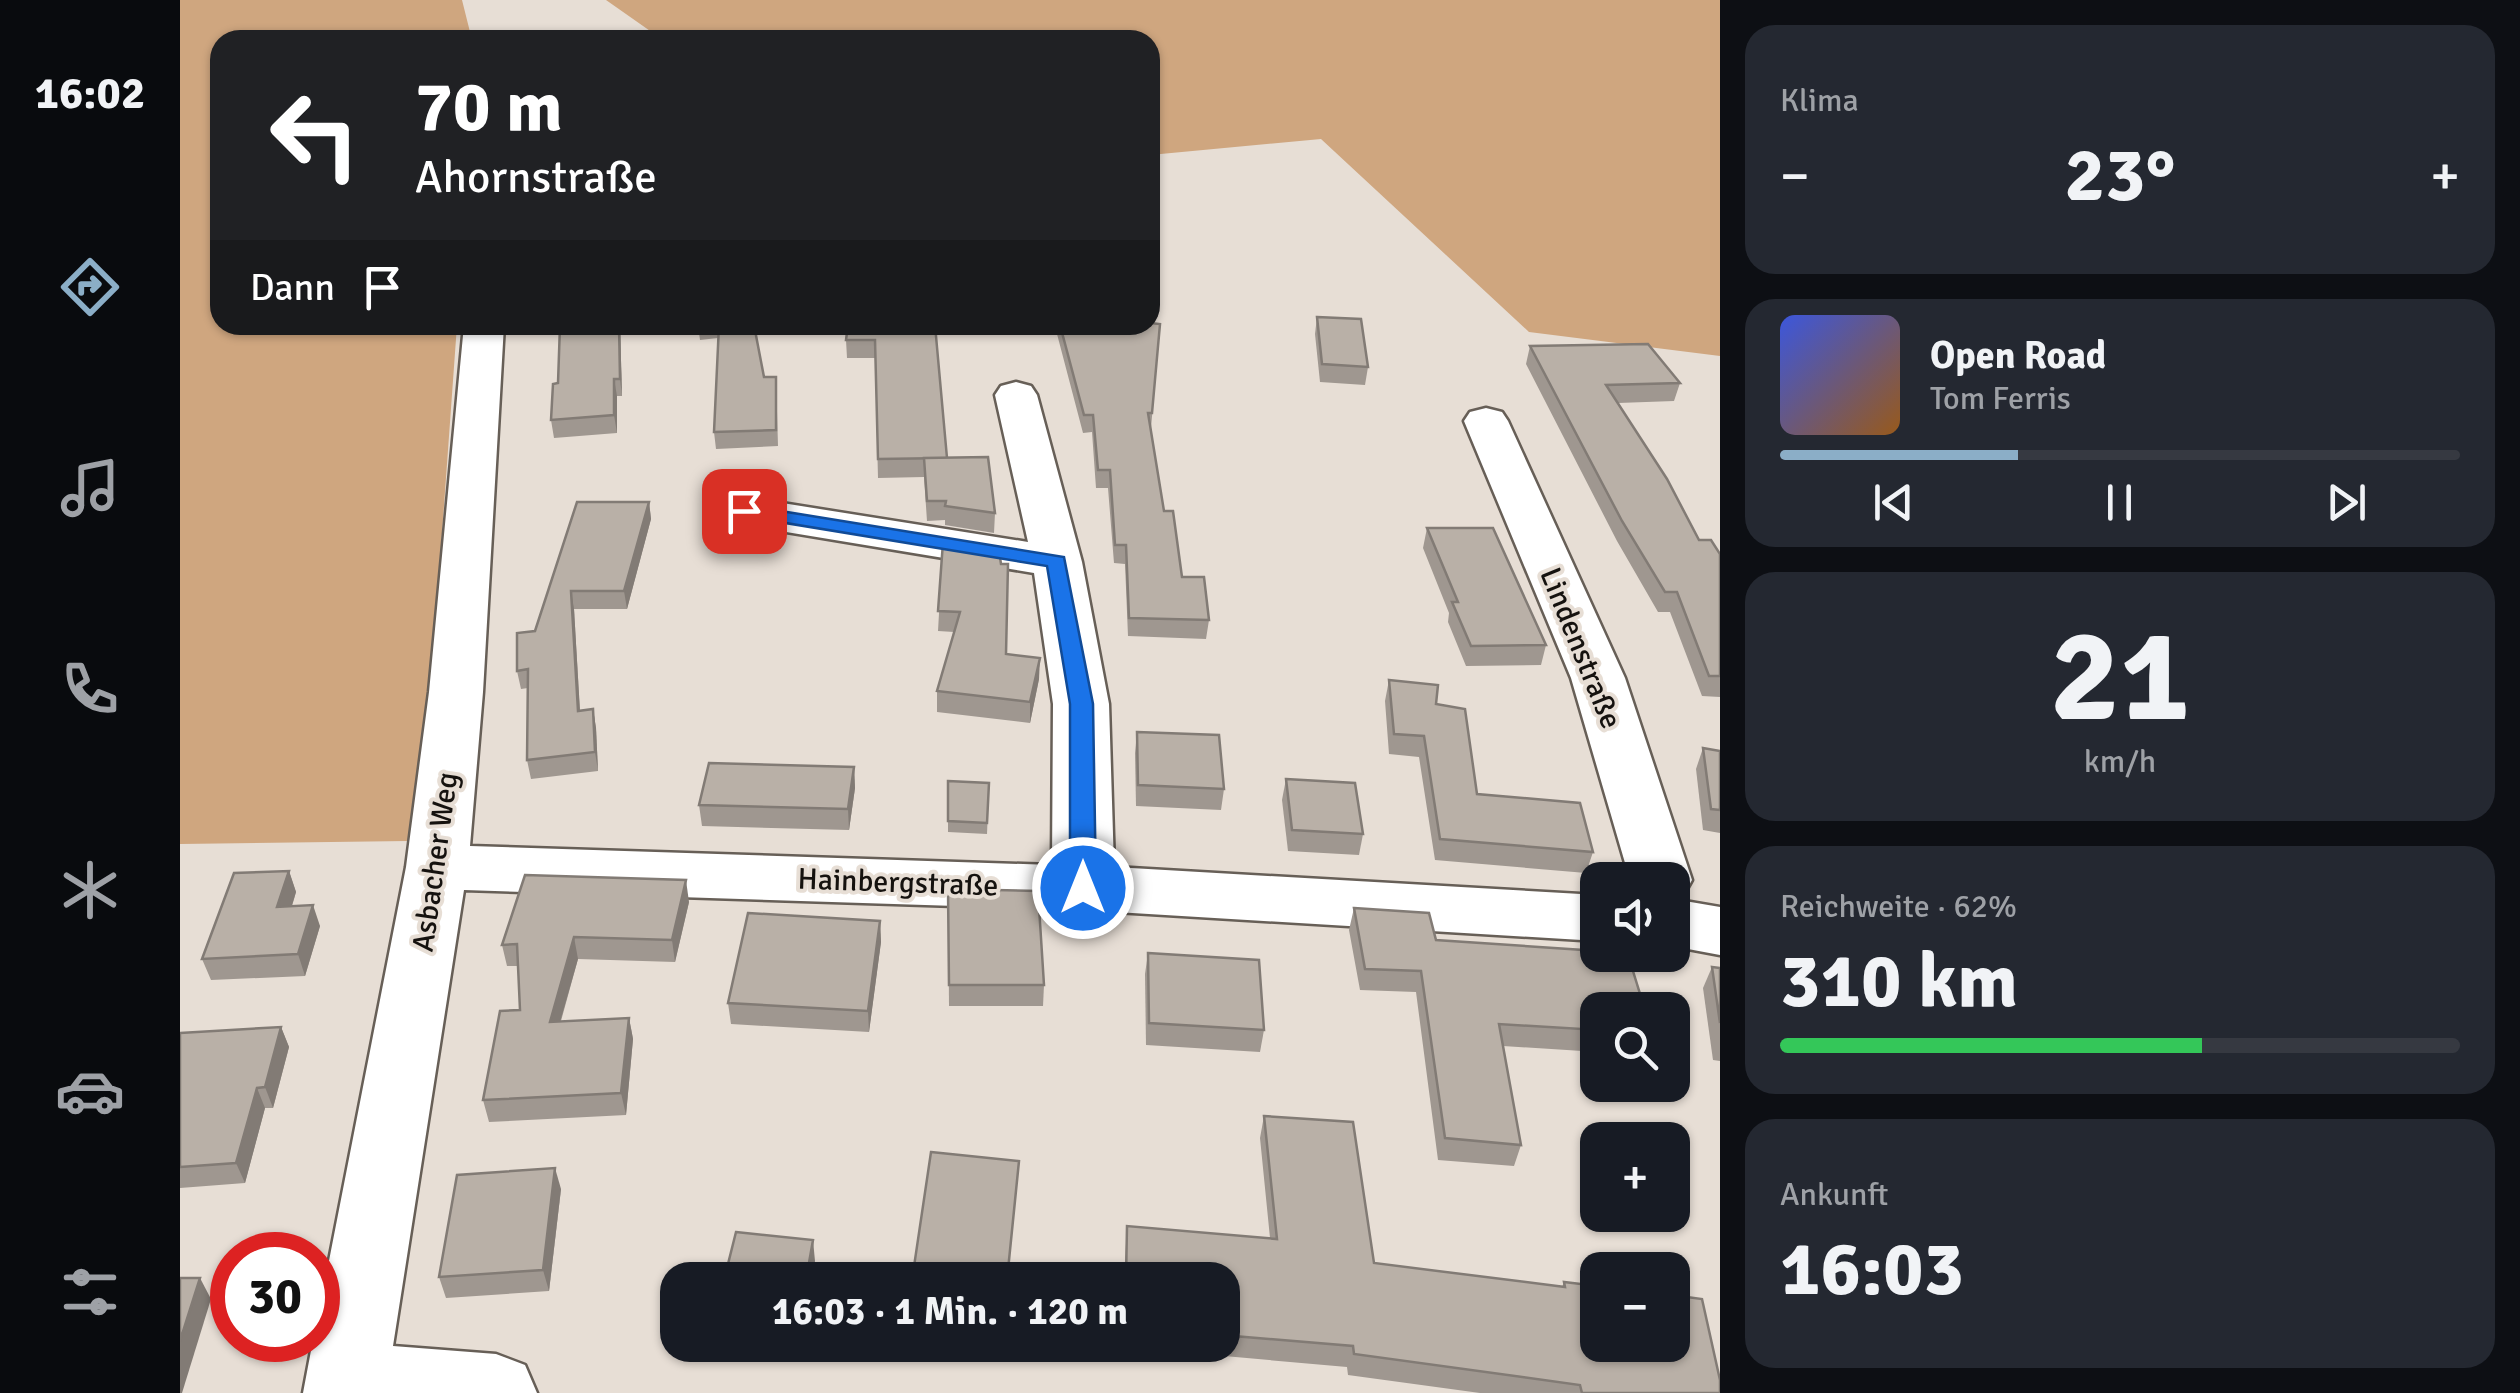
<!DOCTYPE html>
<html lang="de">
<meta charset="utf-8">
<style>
body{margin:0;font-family:Signika,sans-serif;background:#242831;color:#f1f3f6;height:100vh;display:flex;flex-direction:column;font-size:38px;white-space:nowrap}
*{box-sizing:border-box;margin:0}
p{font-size:32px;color:#9ea1a6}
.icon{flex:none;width:55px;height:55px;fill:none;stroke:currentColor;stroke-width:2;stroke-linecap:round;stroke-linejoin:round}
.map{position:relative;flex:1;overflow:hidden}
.drawer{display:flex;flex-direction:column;gap:25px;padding:25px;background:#0d0f14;width:800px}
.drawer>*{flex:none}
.top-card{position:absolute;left:30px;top:30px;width:950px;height:305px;border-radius:30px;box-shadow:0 2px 8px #0004;background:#202124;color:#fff;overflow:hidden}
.controls{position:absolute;left:1400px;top:862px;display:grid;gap:20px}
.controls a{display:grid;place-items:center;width:110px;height:110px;border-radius:20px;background:#171b24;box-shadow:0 2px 8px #0004;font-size:50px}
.speed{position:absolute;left:30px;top:1232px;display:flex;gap:20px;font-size:50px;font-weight:700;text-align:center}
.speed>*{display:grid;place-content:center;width:130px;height:130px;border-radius:50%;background:#171b24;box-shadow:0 2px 8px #0004;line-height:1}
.speed .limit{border:15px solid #d22;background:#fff;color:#111}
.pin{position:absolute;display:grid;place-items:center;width:85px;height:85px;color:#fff;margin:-42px;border-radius:20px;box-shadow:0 5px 15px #0006}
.me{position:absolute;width:110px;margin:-55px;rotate:0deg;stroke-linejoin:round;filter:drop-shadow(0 0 8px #0008)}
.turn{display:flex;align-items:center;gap:35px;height:210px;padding:0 40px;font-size:45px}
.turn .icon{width:130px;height:130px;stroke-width:2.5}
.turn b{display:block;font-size:70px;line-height:85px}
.then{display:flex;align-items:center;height:95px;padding:0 40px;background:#0003;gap:20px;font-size:38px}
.big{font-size:75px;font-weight:800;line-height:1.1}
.drawer .tile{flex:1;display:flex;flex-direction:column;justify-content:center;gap:15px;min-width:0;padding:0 35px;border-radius:30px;background:#242831}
.drawer .dial{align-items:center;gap:0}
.dial b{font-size:130px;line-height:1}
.song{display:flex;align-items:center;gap:30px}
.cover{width:120px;height:120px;border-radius:15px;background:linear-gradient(135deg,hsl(230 70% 55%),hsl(30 70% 35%))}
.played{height:10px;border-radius:5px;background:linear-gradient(90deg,#8baec7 35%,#363941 35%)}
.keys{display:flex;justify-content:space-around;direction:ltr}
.heat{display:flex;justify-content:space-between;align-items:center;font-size:55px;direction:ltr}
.charge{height:15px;border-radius:8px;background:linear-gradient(90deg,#34c759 62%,#363941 0)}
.trip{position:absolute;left:480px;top:1262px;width:580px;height:100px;border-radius:30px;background:#171b24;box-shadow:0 2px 8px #0004;font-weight:800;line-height:100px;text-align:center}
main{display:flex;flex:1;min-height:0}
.tabs{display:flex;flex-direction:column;width:180px;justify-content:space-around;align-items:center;background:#090b0e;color:#9ea1a6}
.tabs .icon{width:70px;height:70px}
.tabs .current{color:#8baec7}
.tabs b{font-size:45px;color:#f1f3f6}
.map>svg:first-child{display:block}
.green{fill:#cfa67f}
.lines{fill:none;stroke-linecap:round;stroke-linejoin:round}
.minor-casing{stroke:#675f57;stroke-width:5}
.minor{fill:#fff;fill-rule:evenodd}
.wall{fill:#9f9790}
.shaded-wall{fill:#827b75}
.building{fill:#b9b0a7;stroke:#827b75;stroke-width:2.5}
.route{fill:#1a73e8;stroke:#114b97;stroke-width:2.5}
.labels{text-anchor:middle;stroke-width:8;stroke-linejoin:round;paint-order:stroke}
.street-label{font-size:30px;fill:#15120f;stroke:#e7ded5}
</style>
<main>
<nav class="tabs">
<b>16:02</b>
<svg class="icon current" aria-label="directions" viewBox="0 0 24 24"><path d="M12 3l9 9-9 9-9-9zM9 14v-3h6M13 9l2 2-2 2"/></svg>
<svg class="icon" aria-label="music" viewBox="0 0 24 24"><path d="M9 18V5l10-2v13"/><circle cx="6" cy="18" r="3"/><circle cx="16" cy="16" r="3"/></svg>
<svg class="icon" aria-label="phone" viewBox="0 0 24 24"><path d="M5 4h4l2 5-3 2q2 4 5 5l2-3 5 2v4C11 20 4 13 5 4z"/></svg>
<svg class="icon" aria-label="climate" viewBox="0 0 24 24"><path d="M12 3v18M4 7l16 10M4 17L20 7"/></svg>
<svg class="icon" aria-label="car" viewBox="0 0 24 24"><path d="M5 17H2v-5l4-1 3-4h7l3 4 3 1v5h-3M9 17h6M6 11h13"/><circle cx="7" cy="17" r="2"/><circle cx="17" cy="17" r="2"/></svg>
<svg class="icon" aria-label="filters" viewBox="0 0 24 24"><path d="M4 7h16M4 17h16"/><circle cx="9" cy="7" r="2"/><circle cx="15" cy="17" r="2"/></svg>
</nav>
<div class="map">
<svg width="1540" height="1393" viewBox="0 0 1540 1393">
<rect width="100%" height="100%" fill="#e7ded5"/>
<g class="green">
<path d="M0 0H282L292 40H40V325H277L251 686 228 841 0 844Z"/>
<path d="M426 0H1540V356L1349 332 1141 139 970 155V40H483Z"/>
</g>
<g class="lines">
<g class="minor-casing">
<g id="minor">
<path d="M284 325H324L303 692 290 846 872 865 873 704 854 573 564 525 547 521 540 511 547 501 564 497 848 542 815 395 821 386 836 382 851 386 857 395 902 562 929 704 934 867 1418 895V941L903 910 284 890 213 1346 316 1354 345 1365 357 1393H123L133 1340H138V1317L226 867 249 692Z"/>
<path d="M1306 408 1322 412 1328 421 1445 678 1512 880 1503 896 1493 899 1540 907V955L1492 946V880H1450L1391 678 1284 421 1290 412Z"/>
</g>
</g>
<use href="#minor" class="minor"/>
</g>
<g class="wall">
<path d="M1137 317 1188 367 1185 385 1140 382 1135 334Z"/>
<path d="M980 324 971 428 984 511 1002 577 1029 620 1026 639 948 636 945 564 934 563 928 488H916L912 432 903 433 877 334V325Z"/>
<path d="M380 325H440L442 396H437V433L374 438 371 420 378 383Z"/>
<path d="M518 325H574L584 377H596L598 446 536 449 534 432 538 338 520 340Z"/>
<path d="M755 325 767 458 815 513 814 533 765 525V520L747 521 744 477 698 478 695 358H667L666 340Z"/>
<path d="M1350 346 1500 383 1494 401 1438 403 1519 540 1540 554V697L1522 696 1490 612H1478L1437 541 1346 364Z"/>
<path d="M469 502 471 519 447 609H394L400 711 413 709 416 728 418 771 351 779 347 760 348 688 341 689 337 671 355 631Z"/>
<path d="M1247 528 1366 645 1361 665 1286 666 1268 622 1269 613 1243 548Z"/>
<path d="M763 542 826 654 859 679 850 723 757 712V691L774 632 758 631Z"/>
<path d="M1209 680 1256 704 1297 794 1413 852 1406 873 1255 860 1239 757 1209 754 1205 701Z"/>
<path d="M957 732 1044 789 1041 810 956 806 955 753Z"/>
<path d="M1523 748 1540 751V833L1523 830 1516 769Z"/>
<path d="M674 767 675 788 669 830 522 826 519 805Z"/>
<path d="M1106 779 1183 834 1179 855 1108 851 1102 800Z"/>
<path d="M768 781 809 783 807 834 768 832Z"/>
<path d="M109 871 116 892 112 906 140 926 125 976 31 980 22 959Z"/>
<path d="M768 889 864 985 863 1006H769Z"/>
<path d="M509 902 495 962 398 959 381 1021 449 1018 453 1039 446 1115 309 1122 303 1100 340 1010 338 966H327L322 945Z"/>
<path d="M1174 908 1256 940 1418 1010V1052L1323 1046 1341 1145 1334 1166 1258 1160 1236 992 1180 990 1169 930Z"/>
<path d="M700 921 701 942 689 1032 551 1024 548 1003Z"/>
<path d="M968 953 1084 1030 1080 1052 966 1045 965 974Z"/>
<path d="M1532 967 1540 968V1061L1533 1060 1523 988Z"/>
<path d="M101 1027 109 1047 93 1108H85L65 1183 0 1188V1033Z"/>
<path d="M1084 1116 1194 1263 1382 1287 1384 1282 1540 1393H1300L1168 1375 1167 1367 943 1347V1345H1042V1280H944L947 1226 1090 1238 1080 1138Z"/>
<path d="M381 1189 369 1291 266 1298 259 1277Z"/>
</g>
<g class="shaded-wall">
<path d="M439 325H440L442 396 440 379Z"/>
<path d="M434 379 437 396V433L434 415Z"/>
<path d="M469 502 471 519 447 609 444 591Z"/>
<path d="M391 591 394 609 401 730 398 711Z"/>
<path d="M860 658 859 679 850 723V702Z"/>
<path d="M413 709 416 728 418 771 415 752Z"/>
<path d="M674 767 675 788 669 830 668 809Z"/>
<path d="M109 871 116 892 105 928 97 907Z"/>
<path d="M506 880 509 902 495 962 492 940Z"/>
<path d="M133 905 140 926 125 976 118 954Z"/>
<path d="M700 921 701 942 689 1032 688 1011Z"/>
<path d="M394 937 398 959 374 1043 370 1022Z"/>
<path d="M449 1018 453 1039 446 1115 441 1093Z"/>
<path d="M101 1027 109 1047 93 1108 85 1087Z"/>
<path d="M77 1088 85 1108 65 1183 56 1163Z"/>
<path d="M375 1168 381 1189 369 1291 363 1270Z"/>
<path d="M633 1240 635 1261 631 1280H626Z"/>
<path d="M20 1278 31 1299 2 1393H0V1341Z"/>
</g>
<g class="building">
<path d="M1137 317 1181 319 1188 367 1142 364Z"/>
<path d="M970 323 980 324 972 413H968L984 511H993L1002 577H1024L1029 620 949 618 946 545H935L930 470H918L913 415H904L880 325H970Z"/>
<path d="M380 325H439L440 379H434V415L371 420 373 384 378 383Z"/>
<path d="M539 325H574L584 377H596V430L534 432Z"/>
<path d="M668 325H755L767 458 698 459 695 340H666Z"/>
<path d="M1468 344 1500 383 1426 385 1487 479 1519 540H1531L1540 554V676H1529L1497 592H1485L1442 521 1350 346Z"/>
<path d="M808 457 815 513 765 506 766 501H747L744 458Z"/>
<path d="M397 502H469L444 591H391L398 711 413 709 415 752 347 760 348 669 337 671V633L355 631Z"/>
<path d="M1247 528H1313L1366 645 1291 646 1272 602H1278Z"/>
<path d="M763 542 819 551 821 564H828L826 654 860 658 850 702 757 691 780 612 758 611Z"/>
<path d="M1209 680 1258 685 1256 704 1285 709 1297 794 1400 803 1413 852 1260 839 1244 736 1214 734Z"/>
<path d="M957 732 1039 735 1044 789 958 785Z"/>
<path d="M1523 748 1540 751V810L1531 809Z"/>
<path d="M529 763 674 767 668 809 519 805Z"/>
<path d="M1106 779 1175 783 1183 834 1112 830Z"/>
<path d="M768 781 809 783 807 823 768 821Z"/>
<path d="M109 871 97 907 133 905 118 954 22 959 54 873Z"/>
<path d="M345 875 506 880 492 940 394 937 370 1022 449 1018 441 1093 303 1100 320 1011 340 1010 337 944 322 945Z"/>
<path d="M768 889 858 891 864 985H769Z"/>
<path d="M1174 908 1249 913 1256 940 1418 951V955H1448L1465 1010H1418V1030L1319 1024 1341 1145 1265 1138 1241 971 1185 969Z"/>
<path d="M568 913 700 921 688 1011 548 1003Z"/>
<path d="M968 953 1079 960 1084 1030 969 1023Z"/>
<path d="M1532 967 1540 968V1023Z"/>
<path d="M101 1027 85 1087 77 1088 56 1163 0 1167V1033Z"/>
<path d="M1084 1116 1173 1122 1194 1263 1385 1287 1384 1282 1418 1286V1345H1492V1295L1522 1299 1540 1380V1393H1402L1400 1385 1174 1354 1173 1346 1042 1335V1280H946L947 1226 1097 1239Z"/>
<path d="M751 1152 839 1161 827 1280H732Z"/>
<path d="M375 1168 363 1270 259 1277 277 1175Z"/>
<path d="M556 1232 633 1240 626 1280H544Z"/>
<path d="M0 1278H20L0 1341Z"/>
</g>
<path class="route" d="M564 505 884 557 913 704 916 888 912 895H894L890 888V704L867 566 557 515V507Z"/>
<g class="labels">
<g class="street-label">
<text transform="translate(1401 648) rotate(68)" y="10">Lindenstraße</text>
<text transform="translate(255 862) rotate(-82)" y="10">Asbacher Weg</text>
<text transform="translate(718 882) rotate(2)" y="10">Hainbergstraße</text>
</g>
</g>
</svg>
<div class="controls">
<a><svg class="icon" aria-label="sound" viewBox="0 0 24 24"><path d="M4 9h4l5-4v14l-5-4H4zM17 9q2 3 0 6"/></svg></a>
<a><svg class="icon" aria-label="search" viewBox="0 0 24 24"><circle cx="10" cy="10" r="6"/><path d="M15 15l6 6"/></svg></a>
<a>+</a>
<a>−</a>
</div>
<div class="speed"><div class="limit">30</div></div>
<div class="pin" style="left:564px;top:511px;background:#d93025"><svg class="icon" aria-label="arrive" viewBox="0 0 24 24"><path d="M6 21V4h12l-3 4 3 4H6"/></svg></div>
<svg class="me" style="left:903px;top:888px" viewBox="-20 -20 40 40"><circle r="17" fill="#1a73e8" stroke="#fff" stroke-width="3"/><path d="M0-11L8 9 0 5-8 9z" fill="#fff"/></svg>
<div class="trip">16:03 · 1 Min. · 120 m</div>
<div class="top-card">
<div class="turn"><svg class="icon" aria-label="left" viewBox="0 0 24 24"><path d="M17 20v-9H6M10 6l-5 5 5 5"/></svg><div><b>70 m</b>Ahornstraße</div></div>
<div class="then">Dann<svg class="icon" aria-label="arrive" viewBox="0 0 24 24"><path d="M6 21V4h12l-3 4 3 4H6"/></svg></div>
</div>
</div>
<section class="drawer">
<div class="tile"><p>Klima</p>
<div class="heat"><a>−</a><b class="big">23°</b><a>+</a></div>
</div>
<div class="tile">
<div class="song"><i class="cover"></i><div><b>Open Road</b><p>Tom Ferris</p></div></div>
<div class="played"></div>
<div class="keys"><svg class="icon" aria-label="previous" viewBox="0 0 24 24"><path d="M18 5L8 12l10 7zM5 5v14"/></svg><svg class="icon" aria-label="pause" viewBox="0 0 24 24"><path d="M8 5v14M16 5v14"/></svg><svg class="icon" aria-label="next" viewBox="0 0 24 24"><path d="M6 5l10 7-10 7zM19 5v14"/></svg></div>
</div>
<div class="tile dial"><b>21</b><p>km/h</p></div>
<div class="tile"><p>Reichweite · 62%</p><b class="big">310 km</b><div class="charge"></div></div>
<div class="tile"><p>Ankunft</p><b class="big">16:03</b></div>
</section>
</main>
